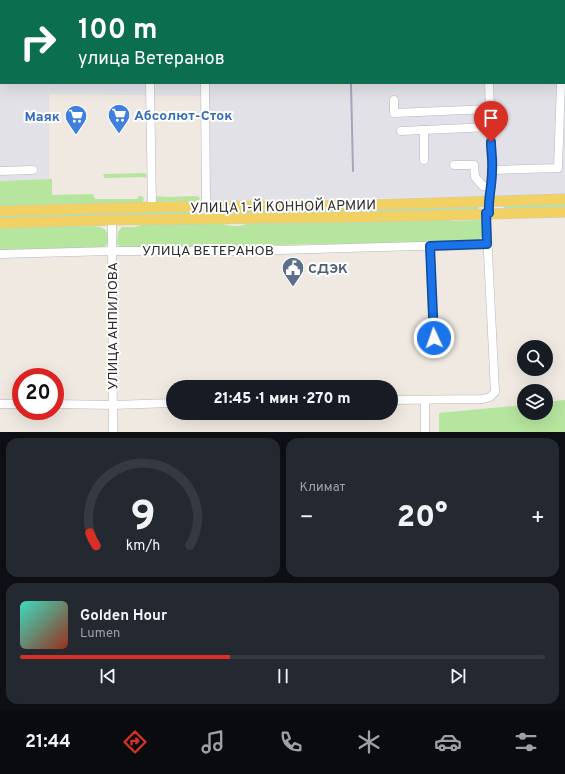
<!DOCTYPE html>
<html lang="ru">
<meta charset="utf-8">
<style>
body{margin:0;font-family:Overpass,sans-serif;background:#242831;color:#f1f3f6;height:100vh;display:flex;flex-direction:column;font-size:15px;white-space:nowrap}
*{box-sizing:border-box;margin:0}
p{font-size:13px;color:#9ea1a6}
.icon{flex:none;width:22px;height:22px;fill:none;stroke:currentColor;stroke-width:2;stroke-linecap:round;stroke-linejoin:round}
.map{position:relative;height:432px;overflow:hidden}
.panel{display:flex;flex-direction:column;gap:6px;padding:6px;background:#0d0f14;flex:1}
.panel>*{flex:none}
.banner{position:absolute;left:0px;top:0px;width:565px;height:84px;box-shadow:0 4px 16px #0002;background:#0b6e4f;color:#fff;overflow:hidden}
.controls{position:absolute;left:517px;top:340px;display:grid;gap:8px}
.controls a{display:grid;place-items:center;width:36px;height:36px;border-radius:50%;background:#171b24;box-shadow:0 4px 16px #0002;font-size:20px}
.speed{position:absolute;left:12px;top:368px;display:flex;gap:8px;font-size:20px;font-weight:700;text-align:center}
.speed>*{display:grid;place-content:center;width:52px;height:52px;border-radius:50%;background:#171b24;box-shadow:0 4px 16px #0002;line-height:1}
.speed .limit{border:6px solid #d22;background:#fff;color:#111}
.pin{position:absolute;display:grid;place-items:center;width:34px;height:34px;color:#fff;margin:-41px -17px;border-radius:50% 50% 50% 0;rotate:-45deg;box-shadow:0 0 4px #0007}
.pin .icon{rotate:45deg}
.me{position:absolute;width:44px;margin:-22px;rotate:357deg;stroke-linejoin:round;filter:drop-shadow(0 0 3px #0008)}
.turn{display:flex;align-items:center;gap:14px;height:84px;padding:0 12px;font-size:18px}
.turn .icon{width:52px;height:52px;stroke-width:2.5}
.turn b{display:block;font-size:28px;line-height:34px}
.big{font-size:30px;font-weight:800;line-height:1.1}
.panel .tile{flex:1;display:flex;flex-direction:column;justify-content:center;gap:6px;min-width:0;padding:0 14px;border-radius:12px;background:#242831}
.panel .dial{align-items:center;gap:0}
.dial svg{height:104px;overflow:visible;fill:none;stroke:#363941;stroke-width:7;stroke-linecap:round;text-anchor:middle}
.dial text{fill:#f1f3f6;stroke:none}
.song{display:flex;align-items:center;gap:12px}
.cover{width:48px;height:48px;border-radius:6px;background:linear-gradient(135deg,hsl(170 70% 55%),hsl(10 70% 35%))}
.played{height:4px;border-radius:2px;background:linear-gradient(90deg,#d93025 40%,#363941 40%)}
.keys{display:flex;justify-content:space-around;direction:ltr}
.heat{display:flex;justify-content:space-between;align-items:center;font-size:22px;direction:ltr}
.panel .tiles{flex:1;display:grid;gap:6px;grid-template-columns:1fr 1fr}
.tile:last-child{grid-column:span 2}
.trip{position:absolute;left:166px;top:380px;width:232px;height:40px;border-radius:20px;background:#171b24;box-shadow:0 4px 16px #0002;font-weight:800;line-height:40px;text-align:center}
.menu{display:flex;height:64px;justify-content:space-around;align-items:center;background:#090b0e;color:#9ea1a6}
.menu .icon{width:28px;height:28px}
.menu .on{color:#d93025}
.menu b{font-size:18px;color:#f1f3f6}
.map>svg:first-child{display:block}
.industrial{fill:#e3e1e8}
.green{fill:#b6e59e}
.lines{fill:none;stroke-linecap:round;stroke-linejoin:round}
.minor-casing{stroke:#b4b7c1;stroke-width:9}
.major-casing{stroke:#c9c9c9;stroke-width:11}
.minor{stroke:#fff;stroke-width:8}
.major{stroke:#f2d163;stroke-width:10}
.rail{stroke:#a3a6b8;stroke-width:2}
.route-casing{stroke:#114b97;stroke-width:10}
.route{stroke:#1a73e8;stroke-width:7}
.labels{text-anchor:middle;stroke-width:4;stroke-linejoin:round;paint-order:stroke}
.shop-label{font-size:14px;font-weight:bold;fill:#366cbe;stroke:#fff;text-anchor:start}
.street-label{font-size:14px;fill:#2e2e2e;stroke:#fff}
.service-label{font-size:14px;font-weight:bold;fill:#4e5e75;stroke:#fff;text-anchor:start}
</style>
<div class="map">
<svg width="565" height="432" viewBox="0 0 565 432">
<rect width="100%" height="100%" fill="#efe9e1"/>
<g class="industrial">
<path d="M0 0H201V1H1V83H49V190L0 192Z"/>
<path d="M205 0H565V195L209 201 207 83H564V1H206Z"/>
<path d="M49 83H201V96L50 94Z"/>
</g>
<g class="green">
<path d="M145 173 147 176 145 178 142 177 105 178 104 177 103 175 105 174Z"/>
<path d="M52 179V195L93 194 94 198 96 199H137L139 196H141L143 197 144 199 142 202 137 203 0 206V181Z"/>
<path d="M154 196 168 197 196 196 199 197 200 199 197 202 191 203 187 201H164L161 203 157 202 154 200Z"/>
<path d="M565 204V208L506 209 504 208 503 206 504 205Z"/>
<path d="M478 206 479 208 478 209H475L389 212 220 214 218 213 219 211Z"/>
<path d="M190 211 191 214 190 215 0 219V215L102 212Z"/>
<path d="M447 219 453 221 478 220 482 221C487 231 486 237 476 241L433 244H314L132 249 122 248 117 244 118 232 122 227H135L142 225 220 223C232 227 241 227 252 222Z"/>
<path d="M78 226C89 228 105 222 108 236 109 241 108 244 104 247L0 252V227Z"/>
<path d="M565 400V432H439V413L524 405V413H546V402Z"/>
</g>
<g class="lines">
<g class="minor-casing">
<g id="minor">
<path d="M149 0V1"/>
<path d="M174 0V1"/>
<path d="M202 0V1"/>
<path d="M464 0V1"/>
<path d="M486 0 487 1"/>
<path d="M17 1V0"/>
<path d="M561 1H565"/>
<path d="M0 15H1"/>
<path d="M0 42H1"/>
<path d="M150 83 152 207"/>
<path d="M205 83 206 207"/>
<path d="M394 100V113L490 109"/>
<path d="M424 130V160"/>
<path d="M401 131 490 127"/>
<path d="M454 165H474L475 177 483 186 491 187"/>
<path d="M492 170 558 168 561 83"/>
<path d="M0 171 33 170"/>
<path d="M488 201 491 187 492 170 489 83"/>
<path d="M112 220 113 432"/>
<path d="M430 246 434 353"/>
<path d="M0 254 112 251H244L487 244"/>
<path d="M391 400 483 399 490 397 495 392 486 213"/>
<path d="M425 400V432"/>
<path d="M0 404H21"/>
<path d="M55 404 112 405 173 403"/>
</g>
</g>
<g class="major-casing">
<g id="major">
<path d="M0 211 152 207 366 205 565 199"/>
<path d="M0 223 112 220 366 217 565 212"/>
</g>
</g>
<use href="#minor" class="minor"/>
<use href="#major" class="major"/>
<g class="rail">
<path d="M349 0V1"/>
<path d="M547 0V1"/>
<path d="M351 83 353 171"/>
</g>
</g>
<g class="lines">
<g class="route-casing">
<path id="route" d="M434 338 430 246 487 244 486 213H489C488 199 492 186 492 171 493 161 491 151 491 142"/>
</g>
<use href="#route" class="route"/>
</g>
<defs>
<g id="supermarket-pin" transform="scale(1.15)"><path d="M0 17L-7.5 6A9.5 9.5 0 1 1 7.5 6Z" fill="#3f7fe0" stroke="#fff"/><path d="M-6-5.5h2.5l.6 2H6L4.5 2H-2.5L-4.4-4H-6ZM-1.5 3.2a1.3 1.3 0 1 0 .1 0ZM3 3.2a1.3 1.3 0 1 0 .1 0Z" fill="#fff"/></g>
<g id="civic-pin" transform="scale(1.15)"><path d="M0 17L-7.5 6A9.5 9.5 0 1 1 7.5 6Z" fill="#5c6f8a" stroke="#fff"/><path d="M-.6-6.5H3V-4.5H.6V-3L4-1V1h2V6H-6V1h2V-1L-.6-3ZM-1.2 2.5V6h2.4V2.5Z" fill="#fff"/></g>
</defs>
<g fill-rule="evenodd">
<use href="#supermarket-pin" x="119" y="115"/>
<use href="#supermarket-pin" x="76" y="116"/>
<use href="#civic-pin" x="293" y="268"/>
</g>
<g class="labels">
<g class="shop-label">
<text x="134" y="120">Абсолют-Сток</text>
<text x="60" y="121" text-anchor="end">Маяк</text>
</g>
<g class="street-label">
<text transform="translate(283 206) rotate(-1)" y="5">УЛИЦА 1-Й КОННОЙ АРМИИ</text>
<text x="208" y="255">УЛИЦА ВЕТЕРАНОВ</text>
<text transform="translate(112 326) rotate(-90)" y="5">УЛИЦА АНПИЛОВА</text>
</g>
<g class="service-label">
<text x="308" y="273">СДЭК</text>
</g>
</g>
</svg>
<div class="controls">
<a><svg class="icon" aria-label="search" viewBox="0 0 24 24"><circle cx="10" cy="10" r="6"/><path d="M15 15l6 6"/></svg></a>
<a><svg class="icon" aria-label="layers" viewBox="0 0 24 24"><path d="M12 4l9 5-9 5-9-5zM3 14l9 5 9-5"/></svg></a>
</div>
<div class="speed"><div class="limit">20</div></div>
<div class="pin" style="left:491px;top:142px;background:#d93025"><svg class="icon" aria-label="arrive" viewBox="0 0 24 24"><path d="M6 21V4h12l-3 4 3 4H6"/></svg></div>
<svg class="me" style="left:434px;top:338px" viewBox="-20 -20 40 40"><circle r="17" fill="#1a73e8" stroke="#fff" stroke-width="3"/><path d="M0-11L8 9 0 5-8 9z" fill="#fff"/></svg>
<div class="trip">21:45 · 1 мин · 270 m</div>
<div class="banner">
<div class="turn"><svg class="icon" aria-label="right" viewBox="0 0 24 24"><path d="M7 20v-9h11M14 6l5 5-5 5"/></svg><div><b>100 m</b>улица Ветеранов</div></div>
</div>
</div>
<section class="panel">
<div class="tiles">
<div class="tile dial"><svg viewBox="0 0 100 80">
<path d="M14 69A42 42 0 1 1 86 69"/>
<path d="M14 69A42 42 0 0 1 9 59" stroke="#d93025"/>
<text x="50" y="56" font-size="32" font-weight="700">9</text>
<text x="50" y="72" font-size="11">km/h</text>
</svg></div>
<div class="tile"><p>Климат</p>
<div class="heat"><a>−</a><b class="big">20°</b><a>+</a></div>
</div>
<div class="tile">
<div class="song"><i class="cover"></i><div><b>Golden Hour</b><p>Lumen</p></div></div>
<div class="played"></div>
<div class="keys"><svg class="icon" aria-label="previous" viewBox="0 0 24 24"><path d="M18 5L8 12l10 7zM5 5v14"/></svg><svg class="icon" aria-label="pause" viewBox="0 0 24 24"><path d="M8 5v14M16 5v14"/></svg><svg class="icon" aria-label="next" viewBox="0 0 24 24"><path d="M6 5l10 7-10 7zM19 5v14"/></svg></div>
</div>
</div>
</section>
<nav class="menu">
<b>21:44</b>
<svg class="icon on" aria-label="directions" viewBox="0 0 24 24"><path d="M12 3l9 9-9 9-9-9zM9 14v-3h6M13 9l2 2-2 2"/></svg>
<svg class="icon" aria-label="music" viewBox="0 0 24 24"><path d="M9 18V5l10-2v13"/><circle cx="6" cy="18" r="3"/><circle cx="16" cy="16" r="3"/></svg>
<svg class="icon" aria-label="phone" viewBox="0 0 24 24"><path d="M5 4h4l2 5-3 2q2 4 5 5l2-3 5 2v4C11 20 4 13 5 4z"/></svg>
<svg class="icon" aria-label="climate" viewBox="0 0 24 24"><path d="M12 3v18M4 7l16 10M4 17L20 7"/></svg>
<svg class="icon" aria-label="car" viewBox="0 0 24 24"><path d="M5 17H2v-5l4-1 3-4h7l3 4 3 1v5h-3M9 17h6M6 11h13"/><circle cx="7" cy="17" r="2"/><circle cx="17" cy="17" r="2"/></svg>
<svg class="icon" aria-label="filters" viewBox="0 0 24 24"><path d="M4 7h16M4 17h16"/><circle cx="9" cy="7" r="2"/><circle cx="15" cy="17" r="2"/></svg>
</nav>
